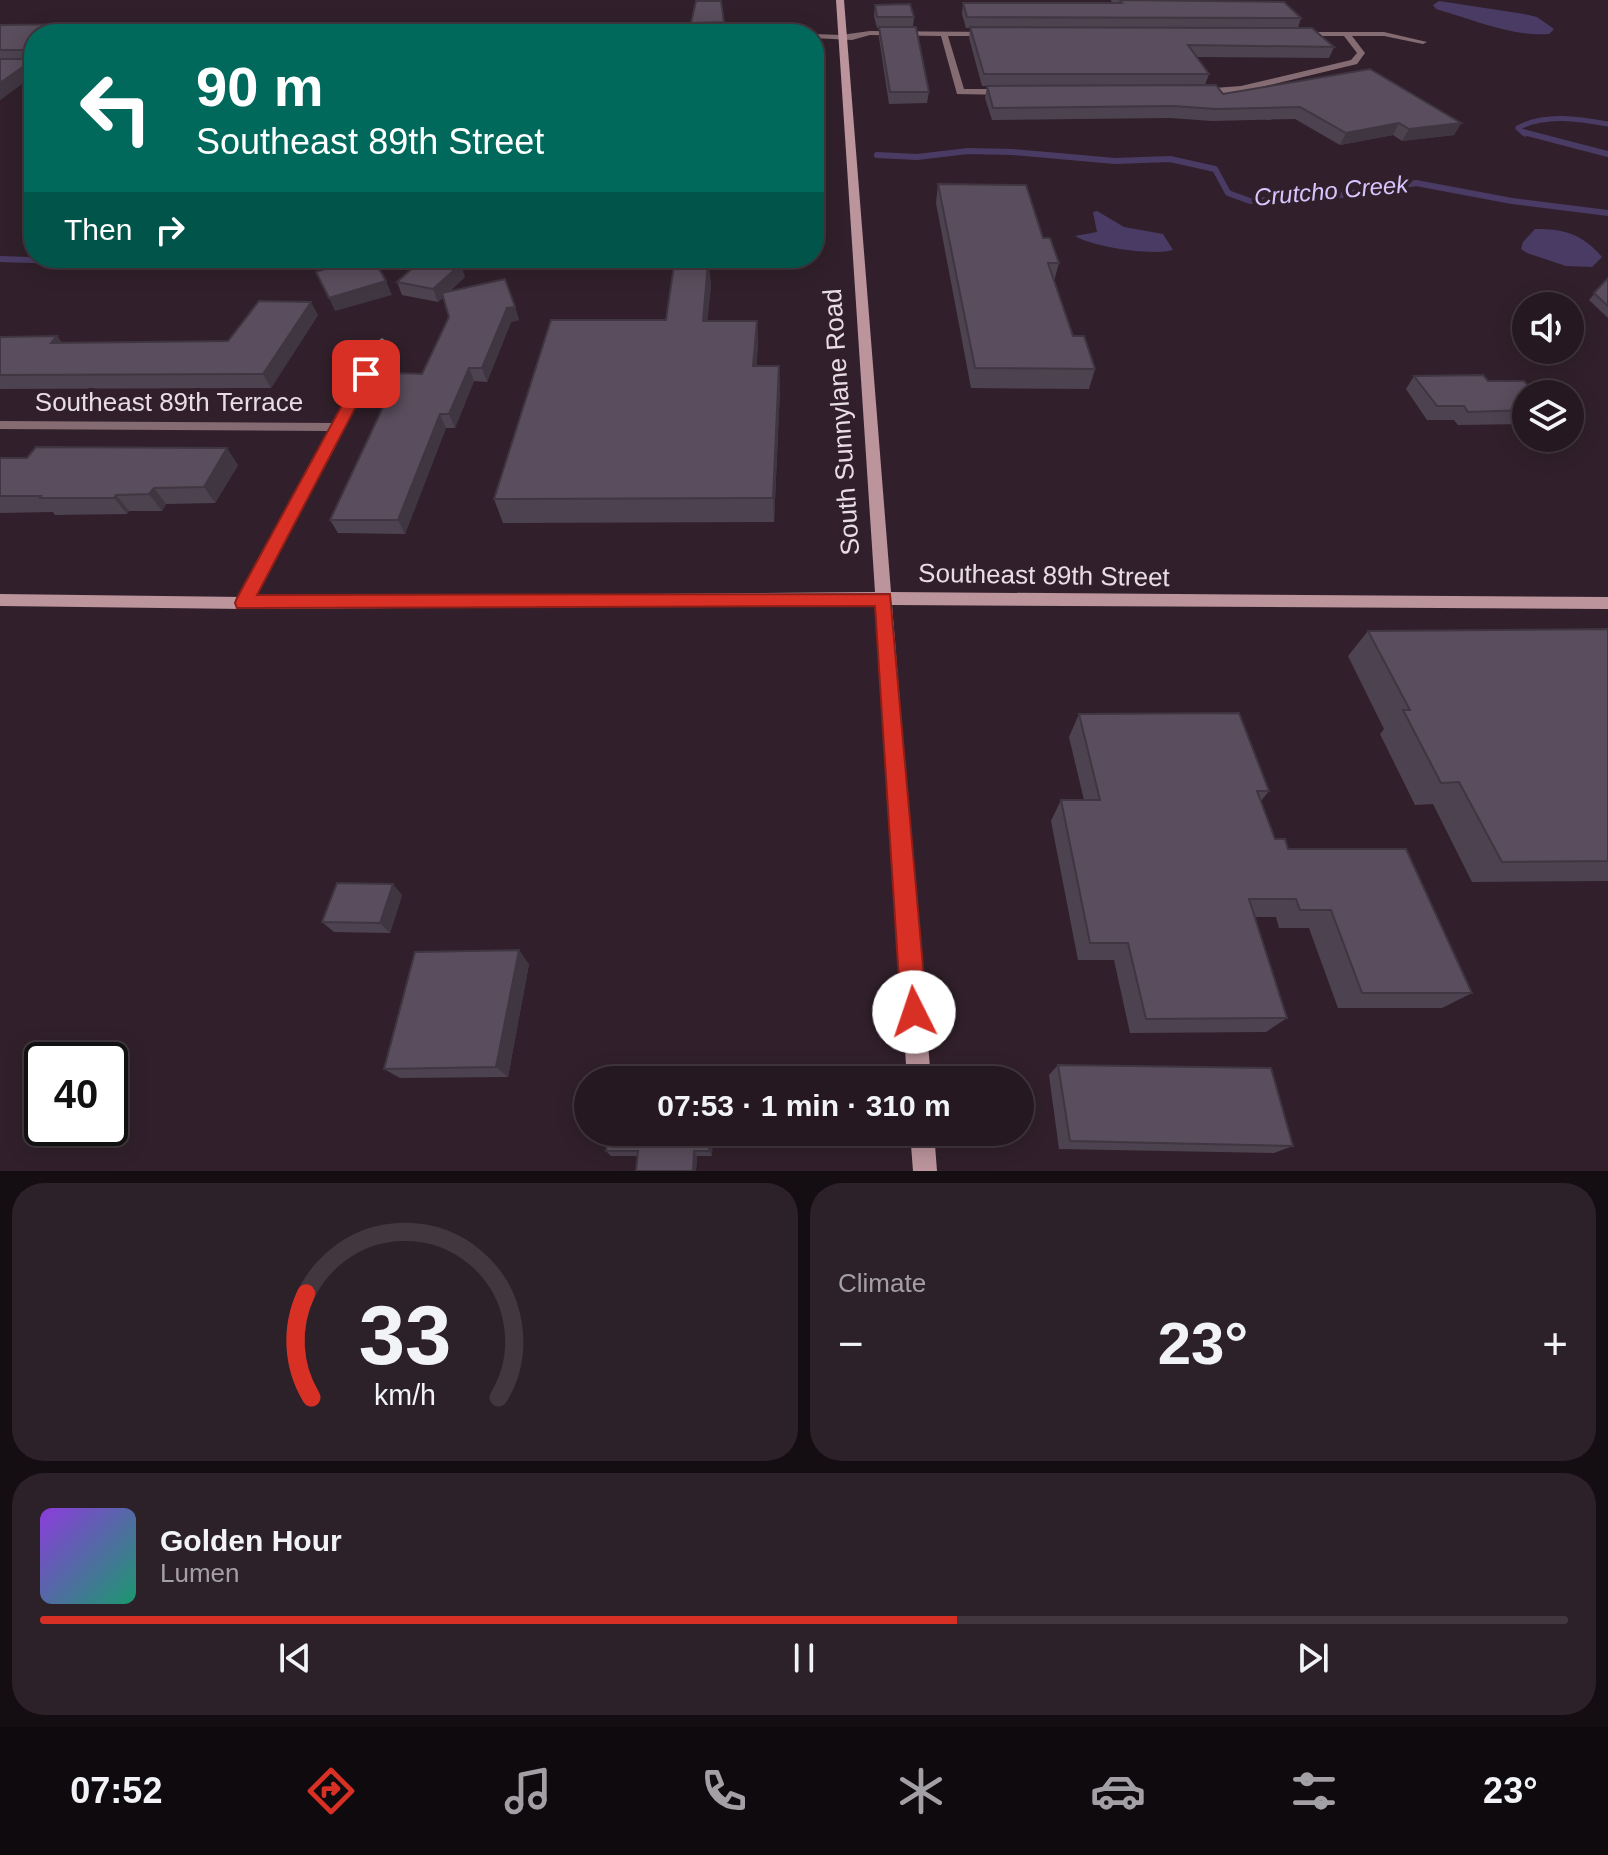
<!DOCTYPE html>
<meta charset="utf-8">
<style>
body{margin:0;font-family:Arial,sans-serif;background:#2d2129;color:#f1f3f6;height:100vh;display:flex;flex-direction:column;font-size:30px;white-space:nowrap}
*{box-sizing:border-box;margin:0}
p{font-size:26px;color:#a3a0a5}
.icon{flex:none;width:44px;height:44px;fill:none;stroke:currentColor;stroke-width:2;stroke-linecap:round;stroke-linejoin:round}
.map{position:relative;height:1171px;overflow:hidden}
.panel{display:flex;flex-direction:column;gap:12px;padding:12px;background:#140d12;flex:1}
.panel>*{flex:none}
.hud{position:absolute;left:24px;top:24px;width:800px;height:244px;border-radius:32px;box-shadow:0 4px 20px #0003,0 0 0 2px #42373e;background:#00695c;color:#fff;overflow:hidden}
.controls{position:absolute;left:1512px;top:292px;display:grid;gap:16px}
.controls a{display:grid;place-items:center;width:72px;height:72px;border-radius:50%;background:#251820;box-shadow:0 4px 20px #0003,0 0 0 2px #42373e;font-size:40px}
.speed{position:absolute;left:24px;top:1042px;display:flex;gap:16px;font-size:40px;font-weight:700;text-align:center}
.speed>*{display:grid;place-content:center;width:104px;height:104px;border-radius:50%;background:#251820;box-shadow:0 4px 20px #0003,0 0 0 2px #42373e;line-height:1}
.speed .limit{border:4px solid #111;border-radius:12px;background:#fff;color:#111}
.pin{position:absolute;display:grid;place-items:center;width:68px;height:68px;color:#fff;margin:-34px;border-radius:16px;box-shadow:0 4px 12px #0006}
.me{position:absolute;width:88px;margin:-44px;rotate:356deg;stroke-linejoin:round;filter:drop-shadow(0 0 6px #0008)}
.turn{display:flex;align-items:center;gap:28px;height:168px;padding:0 40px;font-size:36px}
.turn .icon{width:104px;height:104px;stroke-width:2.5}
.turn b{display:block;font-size:56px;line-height:68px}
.then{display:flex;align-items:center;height:76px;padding:0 40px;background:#0003;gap:16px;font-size:30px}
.big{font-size:60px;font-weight:700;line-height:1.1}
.panel .widget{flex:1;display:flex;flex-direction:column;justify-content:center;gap:12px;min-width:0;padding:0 28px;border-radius:32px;background:#2d2129}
.panel .dial{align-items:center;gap:0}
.dial svg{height:208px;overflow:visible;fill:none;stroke:#42373e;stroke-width:7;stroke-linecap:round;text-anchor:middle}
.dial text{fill:#f1f3f6;stroke:none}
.song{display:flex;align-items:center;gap:24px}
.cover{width:96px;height:96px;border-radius:12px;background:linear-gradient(135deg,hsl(270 70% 55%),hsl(160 70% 35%))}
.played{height:8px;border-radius:4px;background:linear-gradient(90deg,#d93025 60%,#42373e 60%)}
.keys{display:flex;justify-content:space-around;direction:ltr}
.heat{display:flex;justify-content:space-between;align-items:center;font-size:44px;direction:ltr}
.panel .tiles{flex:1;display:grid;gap:12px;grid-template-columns:1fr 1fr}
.widget:last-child{grid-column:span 2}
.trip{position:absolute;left:574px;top:1066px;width:460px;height:80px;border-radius:40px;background:#251820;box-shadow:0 4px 20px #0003,0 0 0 2px #42373e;font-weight:700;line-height:80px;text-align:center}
.tabs{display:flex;height:128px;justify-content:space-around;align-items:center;background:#0f0a0d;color:#a3a0a5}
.tabs .icon{width:56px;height:56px}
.tabs .active{color:#d93025}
.tabs b{font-size:36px;color:#f1f3f6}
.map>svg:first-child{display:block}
.water{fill:#4a3b65}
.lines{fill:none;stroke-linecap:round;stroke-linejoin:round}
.stream-far1{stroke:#4a3b65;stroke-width:5}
.stream{stroke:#4a3b65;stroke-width:6}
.street{fill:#856c72;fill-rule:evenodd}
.secondary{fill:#bb949c;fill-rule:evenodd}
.wall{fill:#4d4250}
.shaded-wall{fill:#3f3641}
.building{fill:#5a4d5d;stroke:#3f3641;stroke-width:2}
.route{fill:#d93025;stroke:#8d1f18;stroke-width:2}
.labels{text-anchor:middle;stroke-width:8;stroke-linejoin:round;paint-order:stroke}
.far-water-label{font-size:24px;font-style:italic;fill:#d7c5ff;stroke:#31202b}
.street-label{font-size:26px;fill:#e9dde4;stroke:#31202b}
</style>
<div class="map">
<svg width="1608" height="1171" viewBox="0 0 1608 1171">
<rect width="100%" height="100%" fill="#31202b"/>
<g class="water">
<path d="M1439 1 1524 14 1537 17 1554 29 1549 34C1511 37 1472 19 1436 9L1433 5Z"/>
<path d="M1097 211 1124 227 1163 234 1173 250C1153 256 1093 247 1075 236L1097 232 1093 212Z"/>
<path d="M1535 229C1565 229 1582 234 1602 257L1592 267 1566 266 1527 253 1521 249 1523 242Z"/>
</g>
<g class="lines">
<path class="stream-far1" d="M1525 134 1518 128C1544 113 1580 119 1608 124"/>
<g class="stream">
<path d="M1523 132 1608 154"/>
<path d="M877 155 917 157 968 151 1012 152 1115 161 1170 159 1215 169 1228 193 1250 201 1334 196 1416 183 1512 201 1608 213"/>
<path d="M814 156 820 155"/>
<path d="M0 259 154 264 224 258"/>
</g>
<g class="street">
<path d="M870 31 992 32 989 36H948L964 89H1009L1013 92 1009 95 957 94 941 36 870 35 852 40 814 38 813 34 841 35Z"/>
<path d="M1300 32H1384L1427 42 1423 44 1384 36H1352L1365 53 1357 64 1241 92 1200 95 1196 92 1200 89 1241 86 1351 60 1357 53 1344 36H1297Z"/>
<path d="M382 338 388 342 250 607H238L236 603 328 431 0 429V421L333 423 376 342Z"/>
</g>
<g class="secondary">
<path d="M836 0H844L891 592 1608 597V609L892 605 931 1080H907L876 605 244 609 0 606V594L244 597 875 592Z"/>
<path d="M910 1132H934L937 1171H913Z"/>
</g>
</g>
<g class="wall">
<path d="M1111 0H1163L1164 1 1301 18 1298 28 1334 47 1329 58 1196 57 1209 74 1205 85 1223 94 1461 123 1454 135 1402 141 1393 135 1340 145 1295 119 1212 121 1170 118 992 120 985 98 987 86H1035H982L969 38 970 28H966L962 14 963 3H1112Z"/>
<path d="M875 5 914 17 913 27 929 92 927 103 889 104 879 38V28H877L874 16Z"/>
<path d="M724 22 725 33 692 34 691 23Z"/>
<path d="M83 24 89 34H34V75L0 100V25Z"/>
<path d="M938 184 1043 238 1059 263 1054 281 1073 336 1095 369 1089 389 971 388 936 203Z"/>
<path d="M709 269 711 285 707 321H757L758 345 756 366H779L780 390 774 522 503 523 494 499 666 320Z"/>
<path d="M465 277 450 291 515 307 519 320 511 322 487 382 474 381 455 428H446L405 534 338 533 330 520 422 374 449 317 444 297 438 302 402 295 397 282Z"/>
<path d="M1608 278V318L1589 300Z"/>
<path d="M318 315 271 388 0 389V337L57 336 62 343 228 341Z"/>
<path d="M1414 376 1488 381 1526 394V424L1458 425 1454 420H1427L1406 389Z"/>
<path d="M0 458 238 465 215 503 166 504 162 511H129L127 514 55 515 53 512 0 513Z"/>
<path d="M1608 629V881L1472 882 1433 804 1415 805 1380 734 1384 729 1348 656 1368 631Z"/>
<path d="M1079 714 1269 791 1261 801 1275 839 1472 993 1442 1008H1338L1309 928H1279L1276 917H1254L1287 1018 1266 1032 1130 1033 1114 960H1078L1051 821 1061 800H1084L1069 737Z"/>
<path d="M402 895 390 933 334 932 322 922Z"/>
<path d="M529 964 508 1077 400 1078 384 1069Z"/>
<path d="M1058 1065 1293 1146 1274 1153 1059 1149 1049 1075Z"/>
<path d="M713 1132 712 1156H697L696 1171H636L638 1156H611L606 1151Z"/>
</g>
<g class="shaded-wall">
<path d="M83 24 89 34H69Z"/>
<path d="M34 59V75L0 100V83Z"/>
<path d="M1399 123 1393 135 1340 145 1346 133Z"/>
<path d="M1461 123 1454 135 1402 141 1409 129Z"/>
<path d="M705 258H711L709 269 711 285 705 345 703 321Z"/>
<path d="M461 264 465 277 438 302 433 289Z"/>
<path d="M386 281 392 295 335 311 329 298Z"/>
<path d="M311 302 318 315 271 388 263 374Z"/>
<path d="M515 307 519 320 511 322 487 382 482 368 507 308Z"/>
<path d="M757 321 758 345 755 390 753 366Z"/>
<path d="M57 336 67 349 51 343Z"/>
<path d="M779 366 780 390 774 522 773 498Z"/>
<path d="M469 368 474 381 455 428 449 414Z"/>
<path d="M440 414 446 428 405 534 398 520Z"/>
<path d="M227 448 238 465 215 503 204 487Z"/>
<path d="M154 488 166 504 162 511 149 494Z"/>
<path d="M116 495 129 511 127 514 114 498Z"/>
<path d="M393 884 402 895 390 933 380 923Z"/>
<path d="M519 950 529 964 508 1077 496 1067Z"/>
<path d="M710 1132H713L712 1156 709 1151Z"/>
<path d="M694 1151 697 1156 696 1171H693Z"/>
</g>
<g class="building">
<path d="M1120 0 1284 2 1301 18 967 17 963 3H1122Z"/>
<path d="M696 1H721L724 22 691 23Z"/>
<path d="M910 4 914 17H877L875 5Z"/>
<path d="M83 24 69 34H34V59L0 83V59H29L27 50H0V25Z"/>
<path d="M879 27H916L929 92H890Z"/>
<path d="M970 27 1312 28 1334 47 1188 45 1209 74H984Z"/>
<path d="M1370 69 1461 123 1409 129 1399 123 1346 133 1300 107 1216 109 1173 106 993 108 987 86 1216 85 1223 94Z"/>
<path d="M938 184 1026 185 1043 238H1050L1059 263H1048L1073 336H1084L1095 369 975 368Z"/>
<path d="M360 258H373L386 281 329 298 316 272Z"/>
<path d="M424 258H431L461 264 433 289 397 282Z"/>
<path d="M675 258H705L704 262H708L703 321H757L753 366H779L773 498 494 499 551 320H666Z"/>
<path d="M1608 278V306L1594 293Z"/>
<path d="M505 279 515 307 507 308 482 368H469L449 414H440L398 520H330L399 373 422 374 449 317 442 293Z"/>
<path d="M259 301 311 302 263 374 0 375V337L57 336 51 343 228 341Z"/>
<path d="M1483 375 1488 381H1524L1535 394H1526V410L1468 412 1464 406H1437L1414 376Z"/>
<path d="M36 447 227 448 204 487 154 488 149 494 116 495 114 498H40L41 496H0V458H27Z"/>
<path d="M1608 629V861L1502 862 1459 782 1441 783 1403 710H1410L1368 631Z"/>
<path d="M1239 713 1269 791H1257L1275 839H1285L1288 849H1406L1472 993H1362L1331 910H1300L1296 899H1249L1287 1018 1146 1019 1128 943H1090L1061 800H1100L1079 714Z"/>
<path d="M337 883 393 884 380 923 322 922Z"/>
<path d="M519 950 496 1067 384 1069 415 952Z"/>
<path d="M1058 1065 1271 1068 1293 1146 1070 1141Z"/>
<path d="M608 1132H710L709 1151H694L693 1171H636L638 1151H606Z"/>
</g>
<path class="route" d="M366 370 373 374 257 595 890 594 927 1012 923 1021 914 1025 905 1021 901 1012 875 606 237 608 235 603 237 598 359 374Z"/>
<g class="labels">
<g class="far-water-label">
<text transform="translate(1331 191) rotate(-5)" y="8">Crutcho Creek</text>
</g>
<g class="street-label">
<text x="169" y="411">Southeast 89th Terrace</text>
<text transform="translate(841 422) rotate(-94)" y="9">South Sunnylane Road</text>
<text transform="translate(1044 575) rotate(1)" y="9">Southeast 89th Street</text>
</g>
</g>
</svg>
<div class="controls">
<a><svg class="icon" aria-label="sound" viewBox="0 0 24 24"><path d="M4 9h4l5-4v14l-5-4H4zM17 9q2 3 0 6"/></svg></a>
<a><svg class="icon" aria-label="layers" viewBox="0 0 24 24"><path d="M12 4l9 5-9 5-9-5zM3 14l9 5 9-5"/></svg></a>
</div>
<div class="speed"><div class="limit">40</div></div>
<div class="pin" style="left:366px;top:374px;background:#d93025"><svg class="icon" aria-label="arrive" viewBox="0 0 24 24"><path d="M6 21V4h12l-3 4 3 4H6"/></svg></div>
<svg class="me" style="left:914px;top:1012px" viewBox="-20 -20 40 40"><circle r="19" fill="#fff"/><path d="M0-13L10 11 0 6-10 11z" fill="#d93025"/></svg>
<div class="trip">07:53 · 1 min · 310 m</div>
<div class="hud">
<div class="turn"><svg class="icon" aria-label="left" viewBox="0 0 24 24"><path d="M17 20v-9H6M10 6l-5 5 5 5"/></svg><div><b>90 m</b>Southeast 89th Street</div></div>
<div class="then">Then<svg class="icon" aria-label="right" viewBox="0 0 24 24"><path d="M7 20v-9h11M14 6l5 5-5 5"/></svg></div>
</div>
</div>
<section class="panel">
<div class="tiles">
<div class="widget dial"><svg viewBox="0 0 100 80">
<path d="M14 69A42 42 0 1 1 86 69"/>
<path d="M14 69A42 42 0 0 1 12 29" stroke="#d93025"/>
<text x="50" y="56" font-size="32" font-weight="700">33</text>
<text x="50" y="72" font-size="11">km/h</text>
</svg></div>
<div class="widget"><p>Climate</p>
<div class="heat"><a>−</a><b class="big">23°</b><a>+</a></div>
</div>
<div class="widget">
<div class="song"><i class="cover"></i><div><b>Golden Hour</b><p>Lumen</p></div></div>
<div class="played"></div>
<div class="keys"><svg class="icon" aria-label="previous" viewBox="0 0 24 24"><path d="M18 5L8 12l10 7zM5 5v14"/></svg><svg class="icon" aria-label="pause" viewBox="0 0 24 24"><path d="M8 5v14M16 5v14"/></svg><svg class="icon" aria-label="next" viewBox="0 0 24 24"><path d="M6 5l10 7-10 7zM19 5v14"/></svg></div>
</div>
</div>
</section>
<nav class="tabs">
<b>07:52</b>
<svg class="icon active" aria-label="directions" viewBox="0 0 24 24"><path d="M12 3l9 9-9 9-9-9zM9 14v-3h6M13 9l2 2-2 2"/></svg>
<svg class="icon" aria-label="music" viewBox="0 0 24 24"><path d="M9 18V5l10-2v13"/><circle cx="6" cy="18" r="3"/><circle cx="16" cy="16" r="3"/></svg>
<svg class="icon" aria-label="phone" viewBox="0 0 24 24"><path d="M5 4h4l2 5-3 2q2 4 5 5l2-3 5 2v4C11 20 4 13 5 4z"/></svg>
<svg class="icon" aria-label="climate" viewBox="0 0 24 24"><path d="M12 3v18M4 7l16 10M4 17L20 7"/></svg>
<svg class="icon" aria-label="car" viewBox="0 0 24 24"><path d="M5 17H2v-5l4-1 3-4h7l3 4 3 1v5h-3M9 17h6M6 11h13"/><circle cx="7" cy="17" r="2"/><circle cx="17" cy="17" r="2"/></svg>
<svg class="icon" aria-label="filters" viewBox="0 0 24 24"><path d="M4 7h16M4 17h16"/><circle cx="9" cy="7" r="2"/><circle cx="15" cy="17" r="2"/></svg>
<b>23°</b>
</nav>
